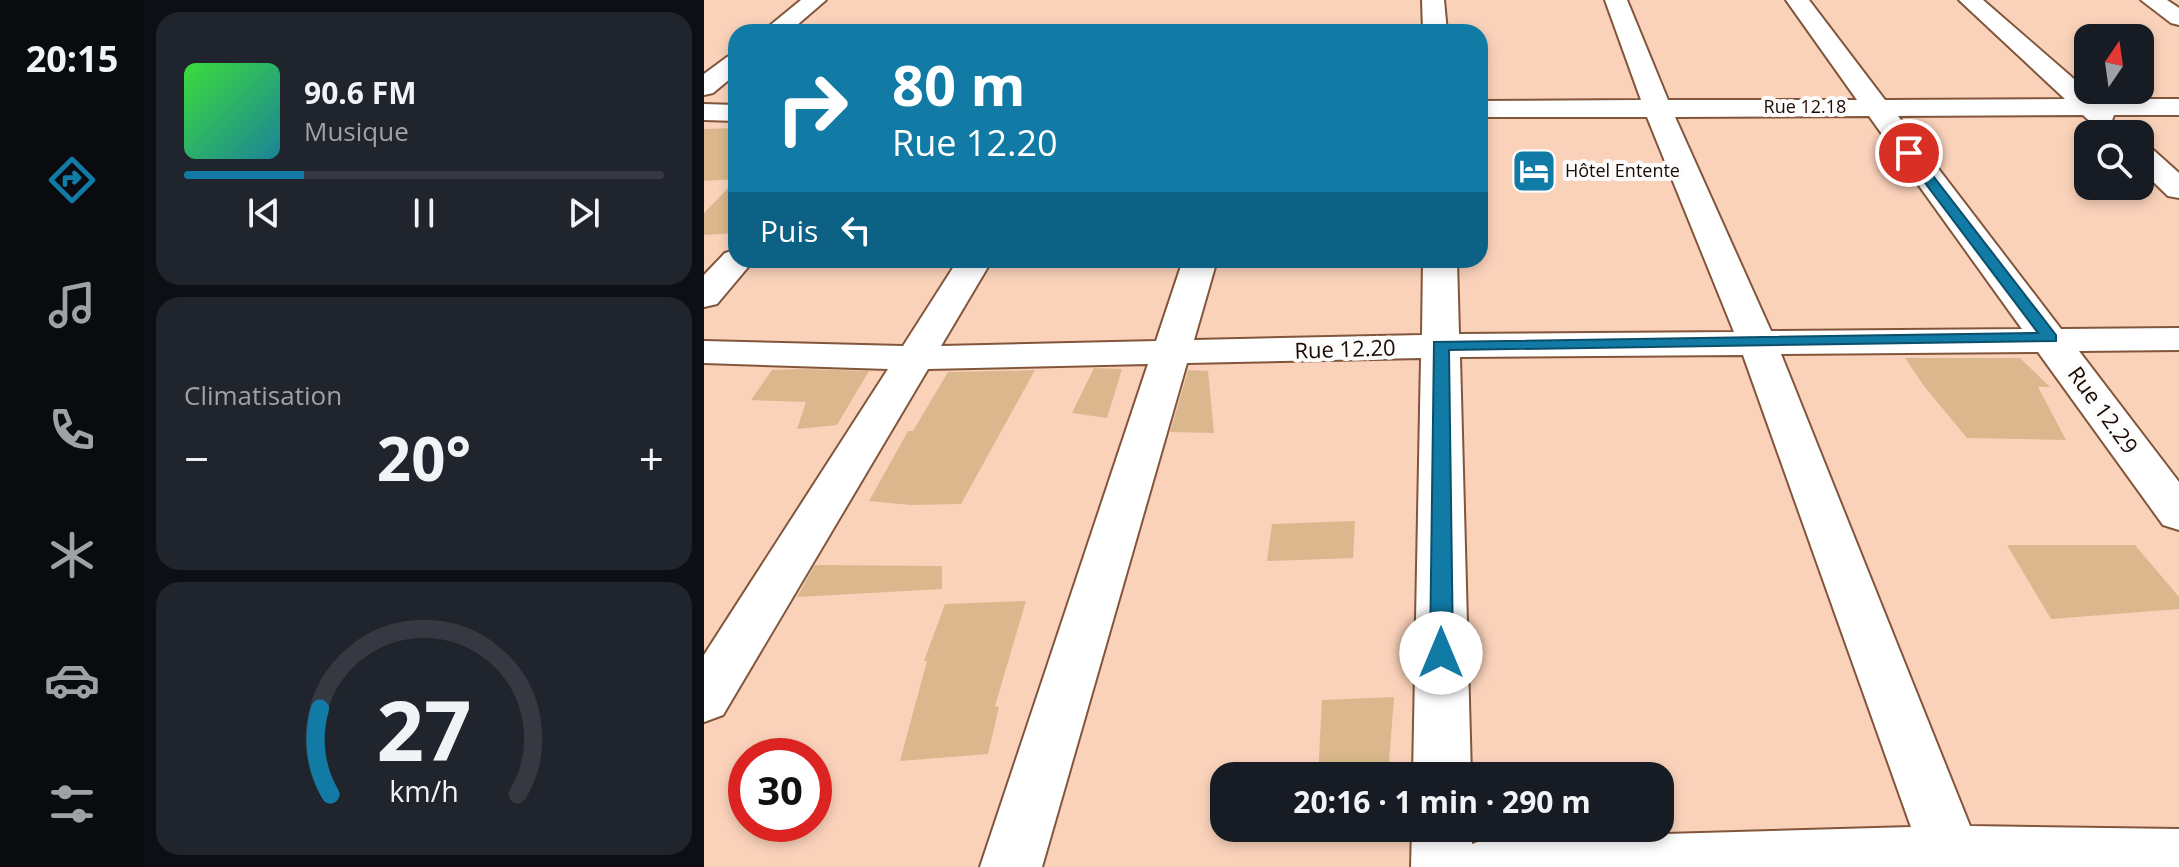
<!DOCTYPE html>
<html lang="fr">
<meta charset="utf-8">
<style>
body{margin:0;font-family:"Open Sans",sans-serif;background:#20242c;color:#f1f3f6;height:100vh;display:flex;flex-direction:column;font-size:30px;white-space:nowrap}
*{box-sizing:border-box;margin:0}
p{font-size:26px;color:#9ea1a6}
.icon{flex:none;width:44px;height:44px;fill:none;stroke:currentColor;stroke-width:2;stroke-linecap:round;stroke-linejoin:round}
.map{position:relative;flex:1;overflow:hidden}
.side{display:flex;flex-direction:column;gap:12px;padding:12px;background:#0d0f14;width:560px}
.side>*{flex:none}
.top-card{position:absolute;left:24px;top:24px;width:760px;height:244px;border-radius:24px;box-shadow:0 4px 12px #0003;background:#117aa5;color:#fff;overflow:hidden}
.needle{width:52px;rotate:13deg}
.tools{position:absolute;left:1370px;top:24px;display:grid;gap:16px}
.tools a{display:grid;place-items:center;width:80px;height:80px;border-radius:16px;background:#171b24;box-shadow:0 4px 12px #0003;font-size:40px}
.speed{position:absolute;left:24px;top:738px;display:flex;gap:16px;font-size:40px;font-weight:700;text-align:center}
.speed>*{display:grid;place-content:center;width:104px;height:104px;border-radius:50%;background:#171b24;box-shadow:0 4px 12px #0003;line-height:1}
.speed .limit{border:12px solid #d22;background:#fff;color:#111}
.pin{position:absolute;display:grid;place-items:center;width:68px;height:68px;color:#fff;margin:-34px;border:4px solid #fff;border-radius:50%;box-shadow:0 2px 8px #0007}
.me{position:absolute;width:88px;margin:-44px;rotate:0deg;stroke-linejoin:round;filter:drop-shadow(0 0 6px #0008)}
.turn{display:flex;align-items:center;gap:28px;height:168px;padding:0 32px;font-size:36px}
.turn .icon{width:104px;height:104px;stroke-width:2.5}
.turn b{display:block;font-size:56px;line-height:68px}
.then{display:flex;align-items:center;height:76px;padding:0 32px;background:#0003;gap:16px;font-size:30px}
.big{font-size:60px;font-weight:700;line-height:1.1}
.side .widget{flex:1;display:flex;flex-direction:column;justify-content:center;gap:12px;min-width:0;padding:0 28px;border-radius:24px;background:#20242c}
.side .dial{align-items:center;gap:0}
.dial svg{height:208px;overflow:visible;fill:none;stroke:#363941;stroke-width:7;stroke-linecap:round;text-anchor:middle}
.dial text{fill:#f1f3f6;stroke:none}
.song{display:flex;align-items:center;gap:24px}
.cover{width:96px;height:96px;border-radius:12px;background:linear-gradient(135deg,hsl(120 70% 55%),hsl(190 70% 35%))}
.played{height:8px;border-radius:4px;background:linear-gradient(90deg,#117aa5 25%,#363941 25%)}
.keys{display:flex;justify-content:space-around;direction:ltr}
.heat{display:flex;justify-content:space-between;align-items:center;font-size:44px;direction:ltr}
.trip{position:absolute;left:506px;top:762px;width:464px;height:80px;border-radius:24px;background:#171b24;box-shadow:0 4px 12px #0003;font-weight:700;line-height:80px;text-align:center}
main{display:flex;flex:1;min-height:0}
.tabs{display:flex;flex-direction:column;width:144px;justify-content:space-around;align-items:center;background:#090b0e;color:#9ea1a6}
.tabs .icon{width:56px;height:56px}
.tabs .on{color:#117aa5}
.tabs b{font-size:36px;color:#f1f3f6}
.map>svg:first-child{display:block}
.building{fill:#dab78c}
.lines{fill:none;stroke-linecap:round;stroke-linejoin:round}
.street-casing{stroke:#81563b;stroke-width:4}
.street{fill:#fff;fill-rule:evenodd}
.route{fill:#117aa5;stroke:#0b4f6b;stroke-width:2}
.labels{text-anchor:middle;stroke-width:8;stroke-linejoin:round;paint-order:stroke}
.far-street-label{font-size:18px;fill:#1b0a02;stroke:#fcfcfc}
.far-poi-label{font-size:18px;fill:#1b0a02;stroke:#fcfcfc;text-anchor:start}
.street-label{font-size:22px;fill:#1b0a02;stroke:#fcfcfc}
</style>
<main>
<nav class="tabs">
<b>20:15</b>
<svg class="icon on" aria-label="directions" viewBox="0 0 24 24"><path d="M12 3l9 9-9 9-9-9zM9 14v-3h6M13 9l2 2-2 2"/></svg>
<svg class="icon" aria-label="music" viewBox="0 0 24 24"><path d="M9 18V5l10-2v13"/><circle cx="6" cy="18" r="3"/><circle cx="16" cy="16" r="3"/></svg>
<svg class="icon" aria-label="phone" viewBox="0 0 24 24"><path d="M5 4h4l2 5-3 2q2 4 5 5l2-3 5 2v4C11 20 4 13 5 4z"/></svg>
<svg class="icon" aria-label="climate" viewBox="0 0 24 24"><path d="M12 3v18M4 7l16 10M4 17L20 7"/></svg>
<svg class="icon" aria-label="car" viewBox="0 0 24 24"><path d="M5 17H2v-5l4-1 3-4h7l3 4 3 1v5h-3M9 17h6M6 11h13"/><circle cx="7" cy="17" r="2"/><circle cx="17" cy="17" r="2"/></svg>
<svg class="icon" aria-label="filters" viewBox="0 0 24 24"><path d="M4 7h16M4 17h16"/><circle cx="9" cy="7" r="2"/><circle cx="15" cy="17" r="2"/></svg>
</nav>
<section class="side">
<div class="widget">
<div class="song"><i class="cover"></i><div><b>90.6 FM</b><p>Musique</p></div></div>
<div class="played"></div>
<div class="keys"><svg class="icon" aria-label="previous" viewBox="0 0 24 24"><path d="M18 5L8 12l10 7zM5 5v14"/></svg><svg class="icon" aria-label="pause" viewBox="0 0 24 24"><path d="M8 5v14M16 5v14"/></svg><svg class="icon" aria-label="next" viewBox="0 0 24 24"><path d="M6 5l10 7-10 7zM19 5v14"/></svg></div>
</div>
<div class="widget"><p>Climatisation</p>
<div class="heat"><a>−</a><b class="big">20°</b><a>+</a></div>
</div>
<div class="widget dial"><svg viewBox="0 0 100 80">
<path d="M14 69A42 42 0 1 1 86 69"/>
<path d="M14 69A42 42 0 0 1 10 36" stroke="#117aa5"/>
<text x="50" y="56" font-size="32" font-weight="700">27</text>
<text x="50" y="72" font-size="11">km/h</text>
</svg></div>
</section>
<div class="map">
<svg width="1475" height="867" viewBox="0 0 1475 867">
<rect width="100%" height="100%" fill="#fad2ba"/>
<g class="building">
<path d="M32 128V179L0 181V129Z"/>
<path d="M32 180V233L0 235V213Z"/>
<path d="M1201 358H1316L1346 387H1334L1362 440 1263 438 1220 386Z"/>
<path d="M390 368 418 369 403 418 368 413Z"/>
<path d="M98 369 165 371 133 425 93 429 102 402 47 400 68 370Z"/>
<path d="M331 370 257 504 206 505 165 501 204 431H209L244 372Z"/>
<path d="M484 370 504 371 510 433 466 432Z"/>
<path d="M651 521 649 558 563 561 568 524Z"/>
<path d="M1303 545H1431L1475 597V609L1347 619Z"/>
<path d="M111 565 238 566V589L93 597Z"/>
<path d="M322 601 291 706 295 707 284 754 196 761 223 661H220L241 604Z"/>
<path d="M690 697 684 776H614L618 700Z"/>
</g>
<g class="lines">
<g class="street-casing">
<g id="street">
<path d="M97 0H122L85 32H58Z"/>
<path d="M718 0H740L743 32H719Z"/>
<path d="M901 0H923L964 100H1153L1082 0H1105L1181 100 1361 99 1255 0H1279L1393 99H1475V115H1410L1407 123C1394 126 1388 124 1379 115L1194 116 1357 329 1475 328V350L1375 351 1475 482V530L1459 525 1334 352 1077 354 1266 826 1475 829V867H707L708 828H768V844L782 839 1207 827 1039 355 756 357 767 776H709L717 358 483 363 338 867H276L444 364 224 369 19 715 0 722V655L184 369 0 363V341L199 346 254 260H288L237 346 452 341 479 260H513L490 340 718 335 719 260H753L755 334 1030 332 943 117H776V101L937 100ZM1165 116 1318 329 1067 331 971 117Z"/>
<path d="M1437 0H1463L1475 8V25L1467 23Z"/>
<path d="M32 54V74L9 93 0 95V74L23 57Z"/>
<path d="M0 104 32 105V121L0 120Z"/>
<path d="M1436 144 1446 147 1475 173V198L1464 196 1436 169Z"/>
<path d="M32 250V260H50L13 304 0 307V275L21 253Z"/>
</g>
</g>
<use href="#street" class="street"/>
</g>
<path class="route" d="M1200 150H1209L1352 335V341L745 350 749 653 745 659 737 662 729 659 726 653 730 342 1334 333 1200 155Z"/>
<defs>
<g id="hotel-square" transform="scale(2.3)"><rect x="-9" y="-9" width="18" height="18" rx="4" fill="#117aa5" stroke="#fcfcfc"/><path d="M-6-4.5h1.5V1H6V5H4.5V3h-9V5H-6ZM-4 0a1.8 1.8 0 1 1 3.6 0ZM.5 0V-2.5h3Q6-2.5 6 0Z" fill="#fff"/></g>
</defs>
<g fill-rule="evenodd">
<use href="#hotel-square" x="830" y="171"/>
</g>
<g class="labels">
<g class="far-street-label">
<text x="1101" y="113">Rue 12.18</text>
</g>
<g class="far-poi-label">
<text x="861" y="177">Hôtel Entente</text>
</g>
<g class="street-label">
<text transform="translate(641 349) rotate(-2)" y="8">Rue 12.20</text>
<text transform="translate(1399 410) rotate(54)" y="8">Rue 12.29</text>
</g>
</g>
</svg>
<div class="tools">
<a><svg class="needle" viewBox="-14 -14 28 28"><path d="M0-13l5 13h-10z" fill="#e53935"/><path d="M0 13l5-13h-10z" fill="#9ea1a6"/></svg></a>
<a><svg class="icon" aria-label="search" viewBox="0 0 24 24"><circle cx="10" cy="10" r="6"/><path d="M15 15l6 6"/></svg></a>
</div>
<div class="speed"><div class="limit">30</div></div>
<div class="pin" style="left:1205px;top:153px;background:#d93025"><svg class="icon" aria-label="arrive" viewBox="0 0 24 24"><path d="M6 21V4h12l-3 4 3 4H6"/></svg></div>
<svg class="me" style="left:737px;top:653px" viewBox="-20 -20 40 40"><circle r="19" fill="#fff"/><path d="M0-13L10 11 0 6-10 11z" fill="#117aa5"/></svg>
<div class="trip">20:16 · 1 min · 290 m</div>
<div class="top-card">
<div class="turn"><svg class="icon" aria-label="right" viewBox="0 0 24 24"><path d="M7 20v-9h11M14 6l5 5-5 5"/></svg><div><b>80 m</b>Rue 12.20</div></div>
<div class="then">Puis<svg class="icon" aria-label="left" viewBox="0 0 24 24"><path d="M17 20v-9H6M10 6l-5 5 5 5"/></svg></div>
</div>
</div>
</main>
